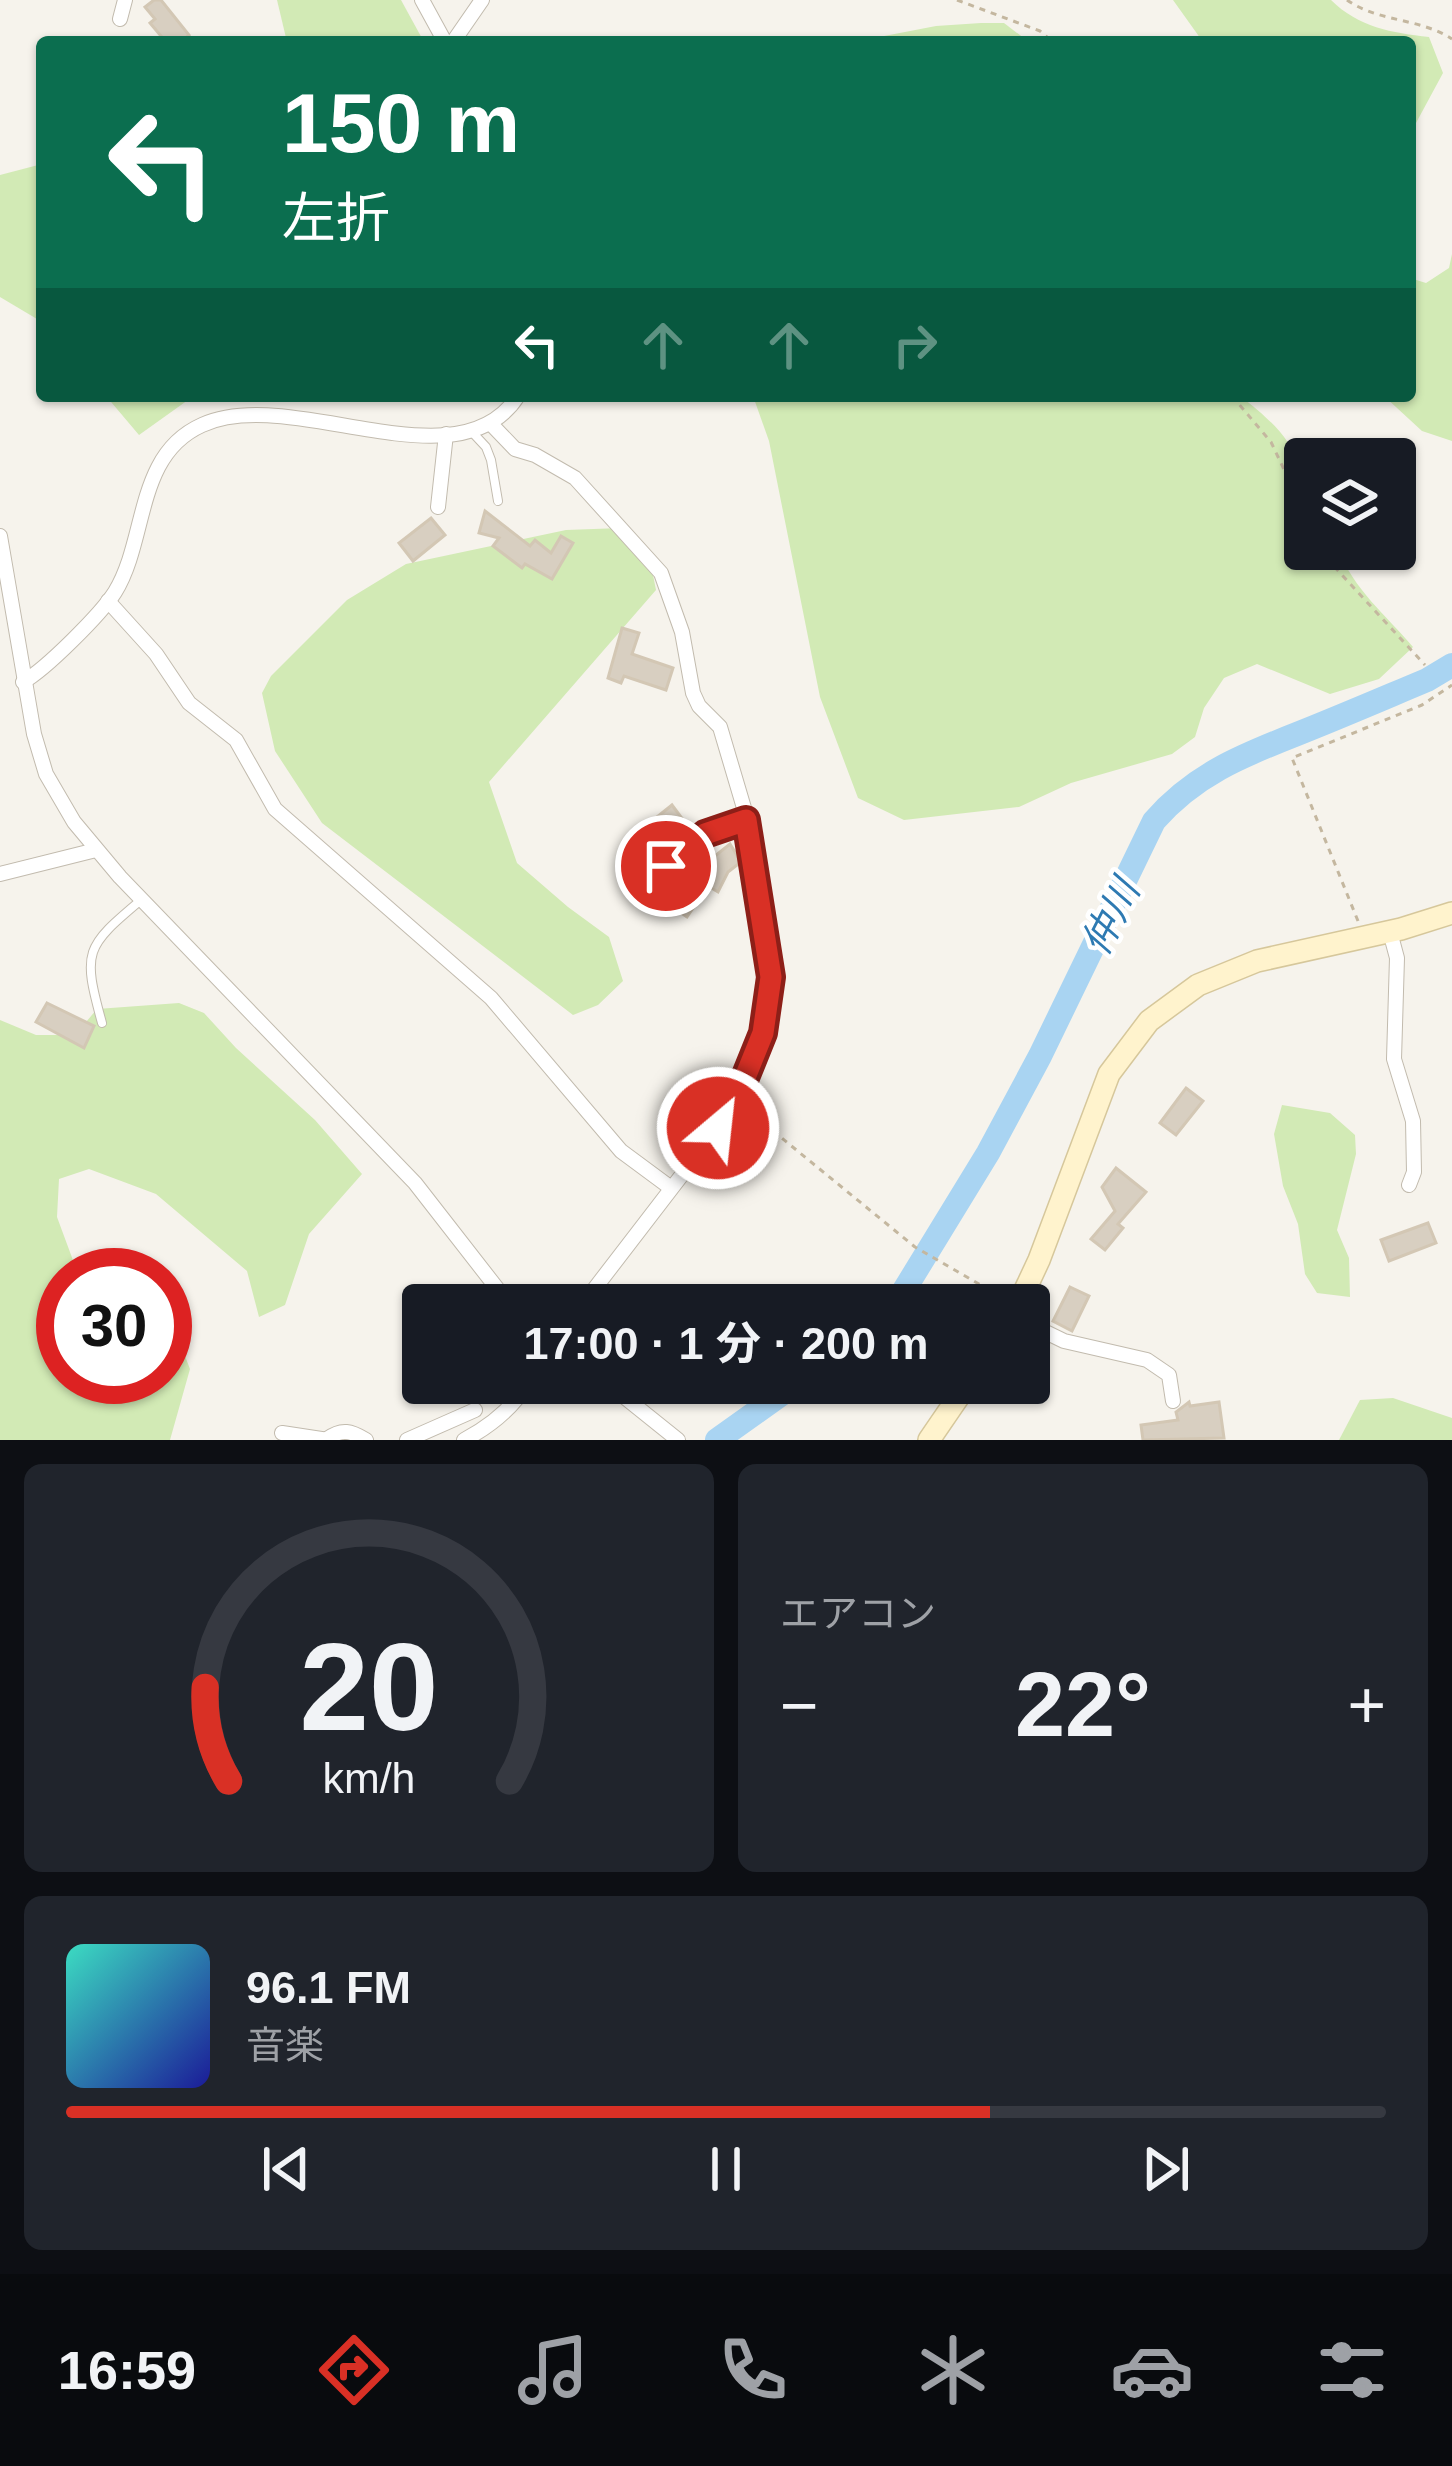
<!DOCTYPE html>
<html lang="ja">
<meta charset="utf-8">
<style>
body{margin:0;font-family:Arial,"Noto Sans JP",sans-serif;background:#20242c;color:#f1f3f6;height:100vh;display:flex;flex-direction:column;font-size:45px;white-space:nowrap}
*{box-sizing:border-box;margin:0}
p{font-size:39px;color:#9ea1a6}
.icon{flex:none;width:66px;height:66px;fill:none;stroke:currentColor;stroke-width:2;stroke-linecap:round;stroke-linejoin:round}
.map{position:relative;height:1440px;overflow:hidden}
.panel{display:flex;flex-direction:column;gap:24px;padding:24px;background:#0d0f14;flex:1}
.panel>*{flex:none}
.guide{position:absolute;left:36px;top:36px;width:1380px;height:366px;border-radius:12px;box-shadow:0 3px 9px #0004;background:#0b6e4f;color:#fff;overflow:hidden}
.tools{position:absolute;left:1284px;top:438px;display:grid;gap:24px}
.tools a{display:grid;place-items:center;width:132px;height:132px;border-radius:12px;background:#171b24;box-shadow:0 3px 9px #0004;font-size:60px}
.speed{position:absolute;left:36px;top:1248px;display:flex;gap:24px;font-size:60px;font-weight:700;text-align:center}
.speed>*{display:grid;place-content:center;width:156px;height:156px;border-radius:50%;background:#171b24;box-shadow:0 3px 9px #0004;line-height:1}
.speed .limit{border:18px solid #d22;background:#fff;color:#111}
.pin{position:absolute;display:grid;place-items:center;width:102px;height:102px;color:#fff;margin:-51px;border:6px solid #fff;border-radius:50%;box-shadow:0 3px 12px #0007}
.me{position:absolute;width:132px;margin:-66px;rotate:28deg;stroke-linejoin:round;filter:drop-shadow(0 0 9px #0008)}
.turn{display:flex;align-items:center;gap:42px;height:252px;padding:0 48px;font-size:54px}
.turn .icon{width:156px;height:156px;stroke-width:2.5}
.turn b{display:block;font-size:84px;line-height:102px}
.lanes{display:flex;align-items:center;height:114px;padding:0 48px;background:#0003;justify-content:center;gap:60px;direction:ltr}
.lanes .off{opacity:.35}
.big{font-size:90px;font-weight:700;line-height:1.1}
.panel .widget{flex:1;display:flex;flex-direction:column;justify-content:center;gap:18px;min-width:0;padding:0 42px;border-radius:18px;background:#20242c}
.panel .dial{align-items:center;gap:0}
.dial svg{height:312px;overflow:visible;fill:none;stroke:#363941;stroke-width:7;stroke-linecap:round;text-anchor:middle}
.dial text{fill:#f1f3f6;stroke:none}
.song{display:flex;align-items:center;gap:36px}
.cover{width:144px;height:144px;border-radius:18px;background:linear-gradient(135deg,hsl(170 70% 55%),hsl(240 70% 35%))}
.played{height:12px;border-radius:6px;background:linear-gradient(90deg,#d93025 70%,#363941 70%)}
.keys{display:flex;justify-content:space-around;direction:ltr}
.heat{display:flex;justify-content:space-between;align-items:center;font-size:66px;direction:ltr}
.panel .tiles{flex:1;display:grid;gap:24px;grid-template-columns:1fr 1fr}
.widget:last-child{grid-column:span 2}
.trip{position:absolute;left:402px;top:1284px;width:648px;height:120px;border-radius:12px;background:#171b24;box-shadow:0 3px 9px #0004;font-weight:700;line-height:120px;text-align:center}
.tab-bar{display:flex;height:192px;justify-content:space-around;align-items:center;background:#090b0e;color:#9ea1a6}
.tab-bar .icon{width:84px;height:84px}
.tab-bar .on{color:#d93025}
.tab-bar b{font-size:54px;color:#f1f3f6}
.map>svg:first-child{display:block}
.green{fill:#d2eab5}
.lines{fill:none;stroke-linecap:round;stroke-linejoin:round}
.river{stroke:#a9d4f2;stroke-width:24}
.building{fill:#d8cfc1;stroke:#d3c7b4;stroke-width:3}
.lane-casing{stroke:#c2bbae;stroke-width:10}
.street-casing{stroke:#c2bbae;stroke-width:16}
.secondary-casing{stroke:#d6c79b;stroke-width:24}
.path{stroke:#c4b79f;stroke-width:3;stroke-dasharray:6 6;stroke-linecap:butt}
.lane{stroke:#fff;stroke-width:8}
.street{stroke:#fff;stroke-width:14}
.secondary{stroke:#fff3cd;stroke-width:21}
.route-casing{stroke:#8d1f18;stroke-width:30}
.route{stroke:#d93025;stroke-width:21}
.labels{text-anchor:middle;stroke-width:9;stroke-linejoin:round;paint-order:stroke}
.water-label{font-size:39px;font-style:italic;fill:#2e7ab2;stroke:#fff}
</style>
<div class="map">
<svg width="1452" height="1440" viewBox="0 0 1452 1440">
<rect width="100%" height="100%" fill="#f6f3ec"/>
<g class="green">
<path d="M277 0H401L424 42H287Z"/>
<path d="M1173 0H1331C1358 27 1392 33 1429 37L1443 73 1416 123 1410 128V42H1203Z"/>
<path d="M981 23H1004L1029 42H875L879 37 936 26Z"/>
<path d="M42 164V322L0 297V175Z"/>
<path d="M1452 254V441L1422 431 1384 396H1410V278L1426 283 1449 268Z"/>
<path d="M106 396H225L188 400 139 435Z"/>
<path d="M753 396H1240C1307 447 1305 469 1305 549H1338C1354 590 1386 615 1413 647L1379 679 1330 694 1257 664 1224 678 1204 708 1195 737 1172 754 1071 783 1019 807 904 820 858 798 820 697 769 441Z"/>
<path d="M621 528 651 565 656 590 489 782 517 863 568 907 609 937 623 981 598 1005 573 1015 322 823 275 751 262 693 271 676 347 600 406 564 566 530Z"/>
<path d="M179 1003 204 1013 236 1048 315 1120 362 1174 309 1234 285 1305 259 1317 247 1271 156 1194 89 1169 59 1179 57 1217 74 1263 101 1275H63V1377H165V1304L190 1369 170 1440H0V1020L36 1035H75L97 1009Z"/>
<path d="M1282 1105 1330 1113 1355 1135 1356 1154 1337 1230 1349 1258 1350 1297 1317 1293 1305 1274 1298 1224 1283 1186 1274 1134Z"/>
<path d="M1393 1398 1452 1418V1440H1339L1360 1400Z"/>
</g>
<g class="lines">
<g class="river">
<path d="M895 1305 988 1153 1040 1056 1154 821C1194 775 1241 756 1297 734 1340 717 1384 698 1427 680L1452 665"/>
<path d="M717 1440 797 1383"/>
</g>
</g>
<g class="building">
<path d="M154 0H161L189 35 181 42H166L150 23 155 19 145 7Z"/>
<path d="M485 511 530 546 535 540 551 553 561 536 573 543 552 579 525 564 522 568 493 546 499 538 479 533Z"/>
<path d="M431 518 445 535 413 561 399 543Z"/>
<path d="M622 628 639 633 632 654 673 668 666 690 624 676 621 683 608 678Z"/>
<path d="M672 805 684 821 651 851 637 833Z"/>
<path d="M730 844 741 862 728 872 718 892 708 886 687 917 665 902 675 887 682 892 698 860 705 864Z"/>
<path d="M47 1003 94 1026 84 1048 36 1022Z"/>
<path d="M1186 1088 1203 1101 1176 1135 1160 1123Z"/>
<path d="M1116 1168 1146 1192 1118 1224 1123 1228 1105 1250 1091 1239 1115 1211 1102 1187Z"/>
<path d="M1428 1223 1436 1243 1389 1261 1381 1240Z"/>
<path d="M1070 1287 1089 1296 1072 1331 1053 1321Z"/>
<path d="M1189 1402 1190 1406 1219 1402 1224 1438 1143 1440 1141 1425 1178 1420 1176 1412Z"/>
</g>
<g class="lines">
<g class="lane-casing">
<g id="lane">
<path d="M472 432 486 447 491 460 498 501"/>
<path d="M102 1023C82 951 85 947 141 900"/>
</g>
</g>
<g class="street-casing">
<g id="street">
<path d="M422 0 445 42"/>
<path d="M120 19 125 0"/>
<path d="M453 42 482 0"/>
<path d="M491 424 515 449 535 455 575 478 661 573 682 632 693 693 699 706 720 727 744 808 771 977 763 1033 742 1085 718 1128 582 1305"/>
<path d="M438 507 446 434"/>
<path d="M0 536 34 734 46 774 74 822 120 877 415 1183 510 1305"/>
<path d="M108 601 156 654 189 703 236 740 275 809 491 998 621 1151 671 1188"/>
<path d="M23 682C46 669 101 614 115 592 148 538 135 455 202 425 291 384 458 489 518 396"/>
<path d="M0 874 96 850"/>
<path d="M635 880 666 866 705 834 746 820"/>
<path d="M1390 932 1397 958 1394 1059 1413 1121 1414 1172 1409 1185"/>
<path d="M1029 1324 1064 1341 1147 1360 1169 1375 1173 1401"/>
<path d="M607 1383 678 1440"/>
<path d="M282 1433 328 1440"/>
<path d="M327 1439C342 1428 351 1431 366 1440"/>
<path d="M407 1440 475 1410"/>
<path d="M464 1440C491 1426 512 1409 528 1383"/>
</g>
</g>
<g class="secondary-casing">
<g id="secondary">
<path d="M1018 1305 1039 1260 1109 1074 1149 1021 1198 985 1257 961 1401 929 1452 913"/>
<path d="M929 1440 968 1383"/>
</g>
</g>
<g class="path">
<path d="M957 0 1040 31 1053 42"/>
<path d="M1347 0C1378 22 1420 18 1452 39"/>
<path d="M1232 396 1271 442 1305 514"/>
<path d="M1318 549 1425 665"/>
<path d="M1358 921 1292 758 1422 705 1452 685"/>
<path d="M745 1108 915 1247 984 1287 997 1305"/>
</g>
<use href="#lane" class="lane"/>
<use href="#street" class="street"/>
<use href="#secondary" class="secondary"/>
</g>
<g class="lines">
<g class="route-casing">
<path id="route" d="M666 866 705 834 746 820 771 977 763 1033 742 1085 718 1128"/>
</g>
<use href="#route" class="route"/>
</g>
<g class="labels">
<g class="water-label">
<text transform="translate(1110 917) rotate(-63)" y="14">仲川</text>
</g>
</g>
</svg>
<div class="tools">
<a><svg class="icon" aria-label="layers" viewBox="0 0 24 24"><path d="M12 4l9 5-9 5-9-5zM3 14l9 5 9-5"/></svg></a>
</div>
<div class="speed"><div class="limit">30</div></div>
<div class="pin" style="left:666px;top:866px;background:#d93025"><svg class="icon" aria-label="arrive" viewBox="0 0 24 24"><path d="M6 21V4h12l-3 4 3 4H6"/></svg></div>
<svg class="me" style="left:718px;top:1128px" viewBox="-20 -20 40 40"><circle r="17" fill="#d93025" stroke="#fff" stroke-width="3"/><path d="M0-11L8 9 0 5-8 9z" fill="#fff"/></svg>
<div class="trip">17:00 · 1 分 · 200 m</div>
<div class="guide">
<div class="turn"><svg class="icon" aria-label="left" viewBox="0 0 24 24"><path d="M17 20v-9H6M10 6l-5 5 5 5"/></svg><div><b>150 m</b>左折</div></div>
<div class="lanes"><svg class="icon" aria-label="left" viewBox="0 0 24 24"><path d="M17 20v-9H6M10 6l-5 5 5 5"/></svg><svg class="icon off" aria-label="ahead" viewBox="0 0 24 24"><path d="M12 20V5M6 11l6-6 6 6"/></svg><svg class="icon off" aria-label="ahead" viewBox="0 0 24 24"><path d="M12 20V5M6 11l6-6 6 6"/></svg><svg class="icon off" aria-label="right" viewBox="0 0 24 24"><path d="M7 20v-9h11M14 6l5 5-5 5"/></svg></div>
</div>
</div>
<section class="panel">
<div class="tiles">
<div class="widget dial"><svg viewBox="0 0 100 80">
<path d="M14 69A42 42 0 1 1 86 69"/>
<path d="M14 69A42 42 0 0 1 8 45" stroke="#d93025"/>
<text x="50" y="56" font-size="32" font-weight="700">20</text>
<text x="50" y="72" font-size="11">km/h</text>
</svg></div>
<div class="widget"><p>エアコン</p>
<div class="heat"><a>−</a><b class="big">22°</b><a>+</a></div>
</div>
<div class="widget">
<div class="song"><i class="cover"></i><div><b>96.1 FM</b><p>音楽</p></div></div>
<div class="played"></div>
<div class="keys"><svg class="icon" aria-label="previous" viewBox="0 0 24 24"><path d="M18 5L8 12l10 7zM5 5v14"/></svg><svg class="icon" aria-label="pause" viewBox="0 0 24 24"><path d="M8 5v14M16 5v14"/></svg><svg class="icon" aria-label="next" viewBox="0 0 24 24"><path d="M6 5l10 7-10 7zM19 5v14"/></svg></div>
</div>
</div>
</section>
<nav class="tab-bar">
<b>16:59</b>
<svg class="icon on" aria-label="directions" viewBox="0 0 24 24"><path d="M12 3l9 9-9 9-9-9zM9 14v-3h6M13 9l2 2-2 2"/></svg>
<svg class="icon" aria-label="music" viewBox="0 0 24 24"><path d="M9 18V5l10-2v13"/><circle cx="6" cy="18" r="3"/><circle cx="16" cy="16" r="3"/></svg>
<svg class="icon" aria-label="phone" viewBox="0 0 24 24"><path d="M5 4h4l2 5-3 2q2 4 5 5l2-3 5 2v4C11 20 4 13 5 4z"/></svg>
<svg class="icon" aria-label="climate" viewBox="0 0 24 24"><path d="M12 3v18M4 7l16 10M4 17L20 7"/></svg>
<svg class="icon" aria-label="car" viewBox="0 0 24 24"><path d="M5 17H2v-5l4-1 3-4h7l3 4 3 1v5h-3M9 17h6M6 11h13"/><circle cx="7" cy="17" r="2"/><circle cx="17" cy="17" r="2"/></svg>
<svg class="icon" aria-label="filters" viewBox="0 0 24 24"><path d="M4 7h16M4 17h16"/><circle cx="9" cy="7" r="2"/><circle cx="15" cy="17" r="2"/></svg>
</nav>
